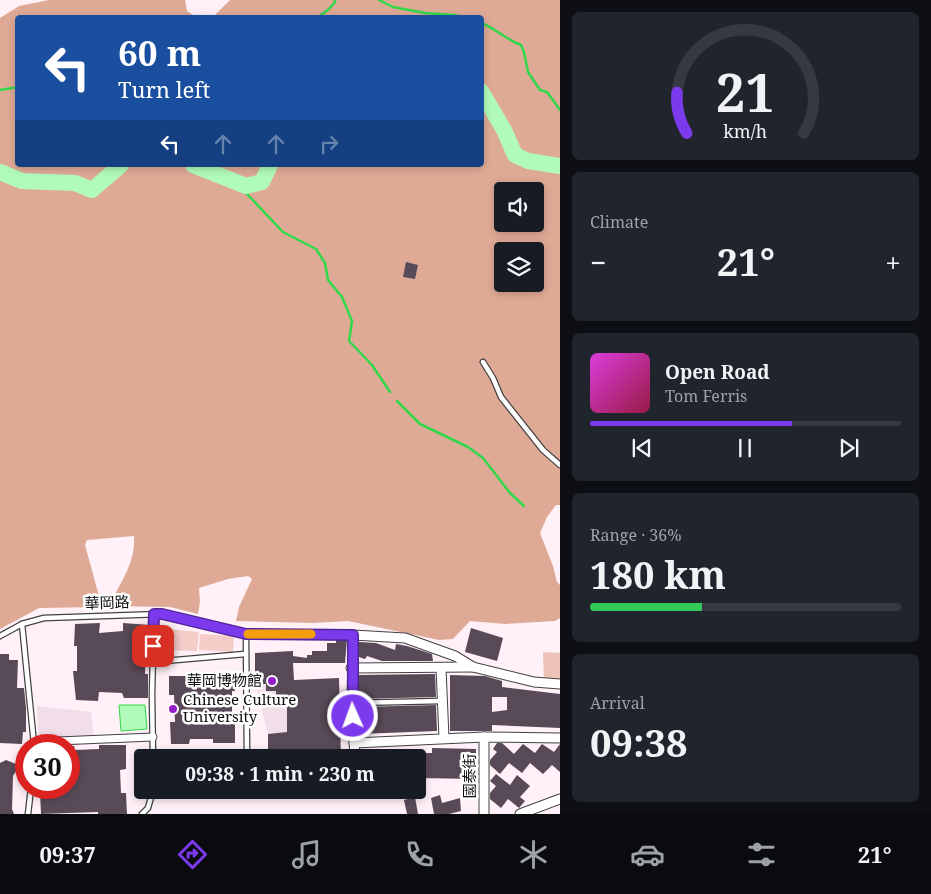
<!DOCTYPE html>
<meta charset="utf-8">
<style>
body{margin:0;font-family:"Noto Serif","Noto Sans TC",serif;background:#20242c;color:#f1f3f6;height:100vh;display:flex;flex-direction:column;font-size:19px;white-space:nowrap}
*{box-sizing:border-box;margin:0}
p{font-size:16px;color:#9ea1a6}
.icon{flex:none;width:28px;height:28px;fill:none;stroke:currentColor;stroke-width:2;stroke-linecap:round;stroke-linejoin:round}
.map{position:relative;flex:1;overflow:hidden}
.details{display:flex;flex-direction:column;gap:12px;padding:12px;background:#0d0f14;width:371px}
.details>*{flex:none}
.guide{position:absolute;left:15px;top:15px;width:469px;height:152px;border-radius:5px;box-shadow:0 2px 8px #0003;background:#1a4fa0;color:#fff;overflow:hidden}
.tools{position:absolute;left:494px;top:182px;display:grid;gap:10px}
.tools a{display:grid;place-items:center;width:50px;height:50px;border-radius:5px;background:#171b24;box-shadow:0 2px 8px #0003;font-size:25px}
.speed{position:absolute;left:15px;top:734px;display:flex;gap:10px;font-size:25px;font-weight:700;text-align:center}
.speed>*{display:grid;place-content:center;width:65px;height:65px;border-radius:50%;background:#171b24;box-shadow:0 2px 8px #0003;line-height:1}
.speed .limit{border:8px solid #d22;background:#fff;color:#111}
.pin{position:absolute;display:grid;place-items:center;width:42px;height:42px;color:#fff;margin:-21px;border-radius:10px;box-shadow:0 2px 8px #0006}
.me{position:absolute;width:55px;margin:-28px;rotate:358deg;stroke-linejoin:round;filter:drop-shadow(0 0 4px #0008)}
.turn{display:flex;align-items:center;gap:18px;height:105px;padding:0 20px;font-size:22px}
.turn .icon{width:65px;height:65px;stroke-width:2.5}
.turn b{display:block;font-size:35px;line-height:42px}
.lanes{display:flex;align-items:center;height:48px;padding:0 20px;background:#0003;justify-content:center;gap:25px;direction:ltr}
.lanes .off{opacity:.35}
.big{font-size:38px;font-weight:700;line-height:1.1}
.details .card{flex:1;display:flex;flex-direction:column;justify-content:center;gap:8px;min-width:0;padding:0 18px;border-radius:8px;background:#20242c}
.details .dial{align-items:center;gap:0}
.dial svg{height:130px;overflow:visible;fill:none;stroke:#363941;stroke-width:7;stroke-linecap:round;text-anchor:middle}
.dial text{fill:#f1f3f6;stroke:none}
.song{display:flex;align-items:center;gap:15px}
.cover{width:60px;height:60px;border-radius:8px;background:linear-gradient(135deg,hsl(300 70% 55%),hsl(340 70% 35%))}
.played{height:5px;border-radius:2px;background:linear-gradient(90deg,#7c3aed 65%,#363941 65%)}
.keys{display:flex;justify-content:space-around;direction:ltr}
.heat{display:flex;justify-content:space-between;align-items:center;font-size:28px;direction:ltr}
.charge{height:8px;border-radius:4px;background:linear-gradient(90deg,#34c759 36%,#363941 0)}
.trip{position:absolute;left:134px;top:749px;width:292px;height:50px;border-radius:5px;background:#171b24;box-shadow:0 2px 8px #0003;font-weight:700;line-height:50px;text-align:center}
.tabs{display:flex;height:80px;justify-content:space-around;align-items:center;background:#090b0e;color:#9ea1a6}
.tabs .icon{width:35px;height:35px}
.tabs .active{color:#7c3aed}
.tabs b{font-size:22px;color:#f1f3f6}
main{display:flex;flex:1;min-height:0}
.map>svg:first-child{display:block}
.green{fill:#edc3b7}
.forest{fill:#dfaa95;fill-rule:evenodd}
.pitch{fill:#f4cdc9}
.plaza{fill:#f1dee8}
.water{fill:#b1fbba;stroke:#32d84a}
.lines{fill:none;stroke-linecap:round;stroke-linejoin:round}
.stream{stroke:#32d84a;stroke-width:2.5}
.river{stroke:#b1fbba;stroke-width:16}
.building{fill:#594a57;fill-rule:evenodd}
.service-casing{stroke:#424242;stroke-width:7}
.pedestrian-casing{stroke:#424242;stroke-width:9}
.minor-casing{stroke:#424242;stroke-width:11}
.service{stroke:#fff;stroke-width:4.5}
.pedestrian{stroke:#fff;stroke-width:7}
.minor{stroke:#fff;stroke-width:9}
.route-casing{stroke:#51269a;stroke-width:12}
.route{stroke:#7c3aed;stroke-width:9}
.slow{stroke:#f59e0b;stroke-width:9}
.poi-dot{fill:#951bcb;stroke:#fff;stroke-width:2}
.labels{text-anchor:middle;stroke-width:5;stroke-linejoin:round;paint-order:stroke}
.street-label{font-size:15px;fill:#0f0f0f;stroke:#fff}
.poi-label{font-size:15px;fill:#0f0f0f;stroke:#fff;text-anchor:end}
</style>
<main>
<div class="map">
<svg width="560" height="814" viewBox="0 0 560 814">
<rect width="100%" height="100%" fill="#fff1f7"/>
<path class="green" d="M543 652 560 653V689L544 688Z"/>
<path class="forest" d="M49 0H185L187 11 196 17 18 18V165H481V18L213 17 230 0H560V505H556L547 517 540 533 553 566 557 582 560 585V618L555 621 505 624 470 621 453 639 439 640 348 621 313 623 236 621 239 607 252 579 248 576 228 579 199 588 200 602 198 614 170 607 109 606C120 583 136 563 134 536L87 540 85 545 102 607 39 608 0 629V18L19 6ZM502 191H535V224H502ZM502 251H535V284H502Z"/>
<g class="pitch">
<path d="M159 628 199 632 197 651 157 650Z"/>
<path d="M200 634 234 636 233 652 199 650Z"/>
</g>
<g class="plaza">
<path d="M255 684H266V691H276V696H287V732L268 734Z"/>
<path d="M37 706 91 712 94 739 39 740Z"/>
</g>
<path class="water" d="M119 705H145L147 729 121 731Z"/>
<g class="lines">
<g class="stream">
<path d="M379 0 393 7 425 13 454 15 466 18"/>
<path d="M317 18 329 9 335 2V0"/>
<path d="M481 23C497 29 505 39 521 45L524 52 528 72 540 90 547 92 560 110"/>
<path d="M0 90 18 87"/>
<path d="M246 186 247 194 283 232 316 249 325 263 328 280 342 297 352 321 349 341 372 365 390 392"/>
<path d="M397 401 420 424 468 447 483 458 510 493 524 506"/>
</g>
<g class="river">
<path d="M481 91 504 130 515 155 528 161 560 166"/>
<path d="M193 165 246 186 262 182 270 165"/>
<path d="M0 172 22 181 75 183 92 190 121 165"/>
</g>
</g>
<g class="building">
<path d="M406 262 418 265 415 279 403 277Z"/>
<path d="M100 623 99 633 123 631V623L150 625 149 646 146 647 145 674H148V698H124L122 693 99 692 98 701 76 700 73 671H77V646H74L75 624Z"/>
<path d="M471 628 503 638 497 661 465 652Z"/>
<path d="M336 639H347L345 663H293L294 680 339 678 341 758H268V734L287 732V696H276V691H266V684H255V653L293 651V656L307 658V655H312V651H327V643H336Z"/>
<path d="M359 642 376 643 395 650 396 644 407 646 432 654 433 661H382L367 656 365 659 359 657Z"/>
<path d="M0 654H9V660H18L17 688H24L26 708V732H23L22 744 0 743Z"/>
<path d="M435 674 436 697 358 699 359 675Z"/>
<path d="M219 675H235V691H232V724H235V743H213V739H190L189 744H171L170 722H175L174 695H169V676H186V680L220 679Z"/>
<path d="M450 675 485 676 502 681V687L560 694V728L492 725V731H450ZM492 697H507V710L492 712Z"/>
<path d="M436 705 437 731 360 734 358 707Z"/>
<path d="M497 743H502L514 754 523 744 535 753 542 744 554 752 560 744V772L552 765 543 774 530 763 522 773 509 763 500 774 490 765V760L497 752 493 749Z"/>
<path d="M99 745H126V769L120 770 121 793H126L127 814H98V812L41 814 40 792 52 794V788H69V746H74L75 750 99 749Z"/>
<path d="M432 748 476 749V779L418 778V753H432Z"/>
<path d="M6 760 16 764V771L13 776 12 809 14 814H0V763Z"/>
<path d="M496 774 510 785 517 775 530 786 520 797 525 801 519 808 508 799 501 808 490 799V793L496 786 490 781Z"/>
<path d="M440 795 442 803 460 798 461 811 449 814H434L431 798Z"/>
<path d="M415 797 418 814H407L404 800Z"/>
</g>
<g class="lines">
<g class="service-casing">
<g id="service">
<path d="M483 362 493 378 501 397 543 450 560 465"/>
<path d="M22 624 34 744"/>
<path d="M246 634 247 758"/>
<path d="M0 636 22 624 44 618 162 614 246 634 353 635"/>
<path d="M153 662 245 654"/>
<path d="M352 703 442 701"/>
<path d="M153 758 152 695 154 614"/>
<path d="M28 814 31 788"/>
<path d="M142 814 148 808 153 790"/>
</g>
</g>
<g class="pedestrian-casing">
<g id="pedestrian">
<path d="M34 742 153 737"/>
<path d="M153 791 260 790"/>
</g>
</g>
<g class="minor-casing">
<g id="minor">
<path d="M351 668 473 667"/>
<path d="M441 668 444 738"/>
<path d="M354 743 484 737 560 738"/>
<path d="M355 758 352 703 353 635 405 638 455 656 473 667 534 682 560 684"/>
<path d="M484 814V737"/>
<path d="M520 814 560 799"/>
</g>
</g>
<use href="#service" class="service"/>
<use href="#pedestrian" class="pedestrian"/>
<use href="#minor" class="minor"/>
</g>
<g class="lines">
<g class="route-casing">
<path id="route" d="M153 646 154 614H162L246 634 353 635V716"/>
</g>
<use href="#route" class="route"/>
<path class="slow" d="M248 634H311"/>
</g>
<g class="poi-dot">
<circle cx="272" cy="681" r="5"/>
<circle cx="173" cy="709" r="5"/>
</g>
<g class="labels">
<g class="street-label">
<text transform="translate(107 603) rotate(-2)" y="5">華岡路</text>
<text transform="translate(470 776) rotate(-90)" y="5">國泰街</text>
</g>
<g class="poi-label">
<text x="262" y="686">華岡博物館</text>
<text x="183" y="705" text-anchor="start">Chinese Culture<tspan x="183" dy="17">University</tspan></text>
</g>
</g>
</svg>
<div class="tools">
<a><svg class="icon" aria-label="sound" viewBox="0 0 24 24"><path d="M4 9h4l5-4v14l-5-4H4zM17 9q2 3 0 6"/></svg></a>
<a><svg class="icon" aria-label="layers" viewBox="0 0 24 24"><path d="M12 4l9 5-9 5-9-5zM3 14l9 5 9-5"/></svg></a>
</div>
<div class="speed"><div class="limit">30</div></div>
<div class="pin" style="left:153px;top:646px;background:#d93025"><svg class="icon" aria-label="arrive" viewBox="0 0 24 24"><path d="M6 21V4h12l-3 4 3 4H6"/></svg></div>
<svg class="me" style="left:353px;top:716px" viewBox="-20 -20 40 40"><circle r="17" fill="#7c3aed" stroke="#fff" stroke-width="3"/><path d="M0-11L8 9 0 5-8 9z" fill="#fff"/></svg>
<div class="trip">09:38 · 1 min · 230 m</div>
<div class="guide">
<div class="turn"><svg class="icon" aria-label="left" viewBox="0 0 24 24"><path d="M17 20v-9H6M10 6l-5 5 5 5"/></svg><div><b>60 m</b>Turn left</div></div>
<div class="lanes"><svg class="icon" aria-label="left" viewBox="0 0 24 24"><path d="M17 20v-9H6M10 6l-5 5 5 5"/></svg><svg class="icon off" aria-label="ahead" viewBox="0 0 24 24"><path d="M12 20V5M6 11l6-6 6 6"/></svg><svg class="icon off" aria-label="ahead" viewBox="0 0 24 24"><path d="M12 20V5M6 11l6-6 6 6"/></svg><svg class="icon off" aria-label="right" viewBox="0 0 24 24"><path d="M7 20v-9h11M14 6l5 5-5 5"/></svg></div>
</div>
</div>
<section class="details">
<div class="card dial"><svg viewBox="0 0 100 80">
<path d="M14 69A42 42 0 1 1 86 69"/>
<path d="M14 69A42 42 0 0 1 8 44" stroke="#7c3aed"/>
<text x="50" y="56" font-size="32" font-weight="700">21</text>
<text x="50" y="72" font-size="11">km/h</text>
</svg></div>
<div class="card"><p>Climate</p>
<div class="heat"><a>−</a><b class="big">21°</b><a>+</a></div>
</div>
<div class="card">
<div class="song"><i class="cover"></i><div><b>Open Road</b><p>Tom Ferris</p></div></div>
<div class="played"></div>
<div class="keys"><svg class="icon" aria-label="previous" viewBox="0 0 24 24"><path d="M18 5L8 12l10 7zM5 5v14"/></svg><svg class="icon" aria-label="pause" viewBox="0 0 24 24"><path d="M8 5v14M16 5v14"/></svg><svg class="icon" aria-label="next" viewBox="0 0 24 24"><path d="M6 5l10 7-10 7zM19 5v14"/></svg></div>
</div>
<div class="card"><p>Range · 36%</p><b class="big">180 km</b><div class="charge"></div></div>
<div class="card"><p>Arrival</p><b class="big">09:38</b></div>
</section>
</main>
<nav class="tabs">
<b>09:37</b>
<svg class="icon active" aria-label="directions" viewBox="0 0 24 24"><path d="M12 3l9 9-9 9-9-9zM9 14v-3h6M13 9l2 2-2 2"/></svg>
<svg class="icon" aria-label="music" viewBox="0 0 24 24"><path d="M9 18V5l10-2v13"/><circle cx="6" cy="18" r="3"/><circle cx="16" cy="16" r="3"/></svg>
<svg class="icon" aria-label="phone" viewBox="0 0 24 24"><path d="M5 4h4l2 5-3 2q2 4 5 5l2-3 5 2v4C11 20 4 13 5 4z"/></svg>
<svg class="icon" aria-label="climate" viewBox="0 0 24 24"><path d="M12 3v18M4 7l16 10M4 17L20 7"/></svg>
<svg class="icon" aria-label="car" viewBox="0 0 24 24"><path d="M5 17H2v-5l4-1 3-4h7l3 4 3 1v5h-3M9 17h6M6 11h13"/><circle cx="7" cy="17" r="2"/><circle cx="17" cy="17" r="2"/></svg>
<svg class="icon" aria-label="filters" viewBox="0 0 24 24"><path d="M4 7h16M4 17h16"/><circle cx="9" cy="7" r="2"/><circle cx="15" cy="17" r="2"/></svg>
<b>21°</b>
</nav>
